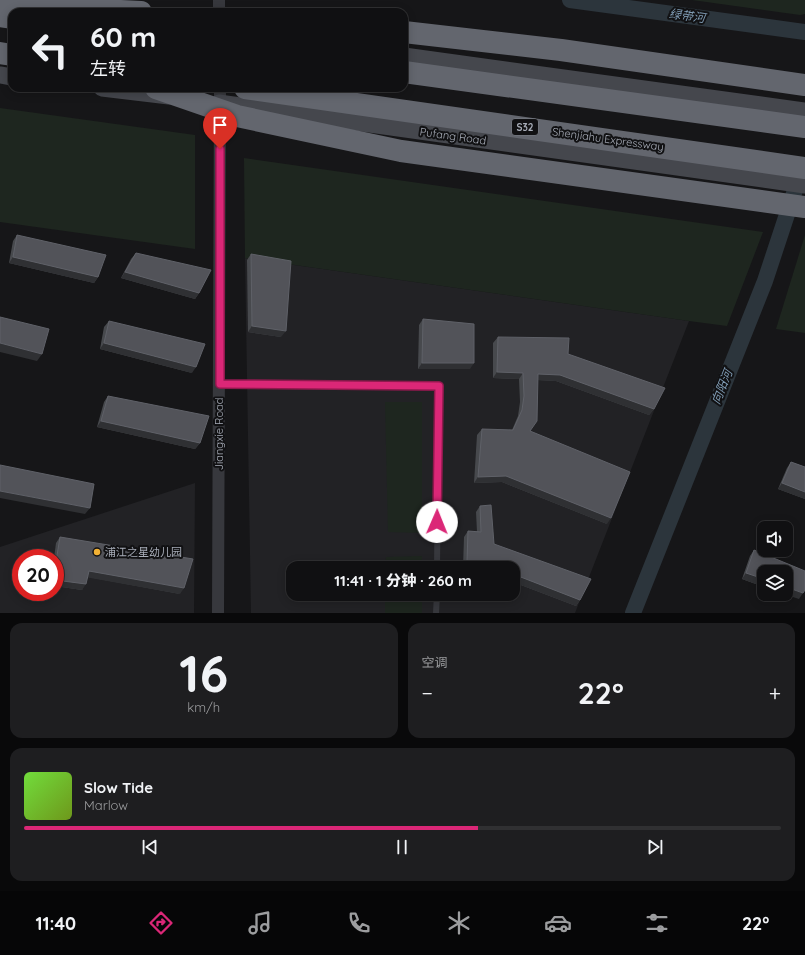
<!DOCTYPE html>
<html lang="zh">
<meta charset="utf-8">
<style>
body{margin:0;font-family:Quicksand,"Noto Sans SC",sans-serif;background:#1e1e20;color:#f1f3f6;height:100vh;display:flex;flex-direction:column;font-size:15px;white-space:nowrap}
*{box-sizing:border-box;margin:0}
p{font-size:13px;color:#9c9d9f}
.icon{flex:none;width:22px;height:22px;fill:none;stroke:currentColor;stroke-width:2;stroke-linecap:round;stroke-linejoin:round}
.map{position:relative;height:613px;overflow:hidden}
.panel{display:flex;flex-direction:column;gap:10px;padding:10px;background:#09090a;flex:1}
.panel>*{flex:none}
.top-card{position:absolute;left:8px;top:8px;width:400px;height:84px;border-radius:12px;box-shadow:0 2px 10px #0003,0 0 0 1px #303032;background:#101012;color:#f1f3f6;overflow:hidden}
.fabs{position:absolute;left:757px;top:521px;display:grid;gap:8px}
.fabs a{display:grid;place-items:center;width:36px;height:36px;border-radius:8px;background:#101012;box-shadow:0 2px 10px #0003,0 0 0 1px #303032;font-size:20px}
.speed{position:absolute;left:12px;top:549px;display:flex;gap:8px;font-size:20px;font-weight:700;text-align:center}
.speed>*{display:grid;place-content:center;width:52px;height:52px;border-radius:50%;background:#101012;box-shadow:0 2px 10px #0003,0 0 0 1px #303032;line-height:1}
.speed .limit{border:6px solid #d22;background:#fff;color:#111}
.pin{position:absolute;display:grid;place-items:center;width:34px;height:34px;color:#fff;margin:-41px -17px;border-radius:50% 50% 50% 0;rotate:-45deg;box-shadow:0 0 4px #0007}
.pin .icon{rotate:45deg}
.me{position:absolute;width:44px;margin:-22px;rotate:1deg;stroke-linejoin:round;filter:drop-shadow(0 0 3px #0008)}
.turn{display:flex;align-items:center;gap:14px;height:84px;padding:0 16px;font-size:18px}
.turn .icon{width:52px;height:52px;stroke-width:2.5}
.turn b{display:block;font-size:28px;line-height:34px}
.big{font-size:30px;font-weight:800;line-height:1.1}
.panel .card{flex:1;display:flex;flex-direction:column;justify-content:center;gap:6px;min-width:0;padding:0 14px;border-radius:12px;background:#1e1e20}
.panel .dial{align-items:center;gap:0}
.dial b{font-size:52px;line-height:1}
.song{display:flex;align-items:center;gap:12px}
.cover{width:48px;height:48px;border-radius:6px;background:linear-gradient(135deg,hsl(100 70% 55%),hsl(80 70% 35%))}
.played{height:4px;border-radius:2px;background:linear-gradient(90deg,#db2777 60%,#303032 60%)}
.keys{display:flex;justify-content:space-around;direction:ltr}
.heat{display:flex;justify-content:space-between;align-items:center;font-size:22px;direction:ltr}
.panel .tiles{flex:1;display:grid;gap:10px;grid-template-columns:1fr 1fr}
.card:last-child{grid-column:span 2}
.trip{position:absolute;left:286px;top:561px;width:234px;height:40px;border-radius:12px;background:#101012;box-shadow:0 2px 10px #0003,0 0 0 1px #303032;font-weight:800;line-height:40px;text-align:center}
.tabs{display:flex;height:64px;justify-content:space-around;align-items:center;background:#060607;color:#9c9d9f}
.tabs .icon{width:28px;height:28px}
.tabs .active{color:#db2777}
.tabs b{font-size:18px;color:#f1f3f6}
.map>svg:first-child{display:block}
.built{fill:#222225;fill-rule:evenodd}
.green{fill:#1e261f}
.lines{fill:none;stroke-linecap:round;stroke-linejoin:round}
.canal{stroke:#2c353c;stroke-width:16}
.service{stroke:#37383d;stroke-width:6}
.minor{stroke:#37383d;stroke-width:12}
.secondary{stroke:#45474d;stroke-width:17}
.motorway{stroke:#63666e;stroke-width:22}
.motorway-bridge{stroke:#63666e;stroke-width:22}
.wall{fill:#47494d}
.shaded-wall{fill:#2f3033}
.building{fill:#525359;stroke:#5f6168}
.route-casing{stroke:#8e194d;stroke-width:10}
.route{stroke:#db2777;stroke-width:7}
.poi-dot{fill:#f2b134;stroke:#111113;stroke-width:1.5}
.labels{text-anchor:middle;stroke-width:4;stroke-linejoin:round;paint-order:stroke}
.shield{fill:#111113;stroke:#7b7e86;stroke-width:1}
.shield-label{font-size:10px;font-weight:bold;fill:#a8adb8}
.street-label{font-size:11px;fill:#a8adb8;stroke:#111113}
.poi-label{font-size:11px;fill:#a8adb8;stroke:#111113;text-anchor:start}
.water-label{font-size:12px;font-style:italic;fill:#7f9bb3;stroke:#111113}
</style>
<div class="map">
<svg width="805" height="613" viewBox="0 0 805 613">
<rect width="100%" height="100%" fill="#161618"/>
<g class="built">
<path d="M245 258 689 321 575 613H251ZM293 568H513V594H293Z"/>
<path d="M195 483 194 613H0V547ZM21 558H55V592H21Z"/>
</g>
<g class="green">
<path d="M692 0H805V14L800 15Z"/>
<path d="M0 108 195 135V249L0 222Z"/>
<path d="M244 158 763 232 727 326 689 321 245 258Z"/>
<path d="M805 235V333L776 329Z"/>
<path d="M385 402H422V533L388 532Z"/>
<path d="M422 556V568H385L386 557Z"/>
<rect x="385" y="594" width="37" height="19"/>
</g>
<g class="lines">
<g class="canal">
<path d="M570 0 805 32"/>
<path d="M633 613 765 281 801 172"/>
</g>
<g class="service">
<path d="M220 384 439 386 437 568"/>
<path d="M436 613 437 594"/>
</g>
<g class="minor">
<path d="M219 12V0"/>
<path d="M218 613 220 88"/>
</g>
<g class="secondary">
<path d="M404 56 805 111"/>
<path d="M0 75 12 77"/>
<path d="M102 88 169 96"/>
<path d="M219 103 805 185"/>
</g>
<g class="motorway">
<path d="M0 16 12 18"/>
<path d="M404 32 561 50 805 85"/>
<path d="M0 53 12 55"/>
<path d="M404 72 805 127"/>
<path d="M245 88 805 168"/>
</g>
<g class="motorway-bridge">
<path d="M0 5 141 12"/>
<path d="M156 88 237 116 401 151 805 207"/>
</g>
</g>
<g class="wall">
<path d="M17 235 98 277 94 283 9 263 13 241Z"/>
<path d="M136 253 199 293 195 299 121 278 131 259Z"/>
<path d="M251 254 281 337 248 332 247 260Z"/>
<path d="M423 319 470 369H418L419 325Z"/>
<path d="M109 321 192 373 100 349 104 327Z"/>
<path d="M498 337 568 354 654 409 649 415 556 381 538 380 530 431 607 524 502 482 474 483 477 435 482 429 512 430 518 416 520 402 519 379 493 378V343Z"/>
<path d="M108 396 200 443 195 449 97 427 104 402Z"/>
<path d="M791 462 805 467V499L778 489 787 468Z"/>
<path d="M480 506 494 544 580 600 576 606 513 582V568H463L464 537 468 531 477 532 476 512Z"/>
<path d="M60 537 180 594 88 577 82 590 55 586V558H54L56 543Z"/>
<path d="M754 550 799 599 764 572V587L742 579 750 556Z"/>
</g>
<g class="shaded-wall">
<path d="M13 257 98 277 94 283 9 263Z"/>
<path d="M125 272 199 293 195 299 121 278Z"/>
<path d="M252 326 286 331 281 337 248 332Z"/>
<path d="M0 343 42 354 37 361 0 352Z"/>
<path d="M104 343 196 367 192 373 100 349Z"/>
<path d="M422 363H474L470 369H418Z"/>
<path d="M497 372 523 373 519 379 493 378Z"/>
<path d="M538 374 560 375 654 409 649 415 556 381 534 380Z"/>
<path d="M101 421 200 443 195 449 97 427Z"/>
<path d="M506 476 611 518 607 524 502 482 474 483 478 477Z"/>
<path d="M782 483 805 492V499L778 489Z"/>
<path d="M0 491 90 508 85 514 0 498Z"/>
<path d="M467 562H482L497 568H463Z"/>
<path d="M89 571 184 588 180 594 85 577Z"/>
<path d="M746 573 764 579V587L742 579Z"/>
<path d="M513 574 580 600 576 606 513 582Z"/>
<path d="M55 580 86 584 82 590 55 586Z"/>
<path d="M786 587 803 593 799 599 784 594H786Z"/>
</g>
<g class="building">
<path d="M17 235 106 255 98 277 13 257Z"/>
<path d="M136 253 211 270 199 293 125 272Z"/>
<path d="M251 254 291 261 286 331 252 326Z"/>
<path d="M0 317 49 329 42 354 0 343Z"/>
<path d="M423 319 474 324V363H422Z"/>
<path d="M109 321 205 344 196 367 104 343Z"/>
<path d="M498 337 569 338 568 354 665 388 654 409 560 375 538 374 537 421 530 431 630 472 611 518 506 476 478 477 482 429 513 430 522 410 524 396 523 373 497 372Z"/>
<path d="M108 396 209 416 200 443 101 421Z"/>
<path d="M791 462 805 467V492L782 483Z"/>
<path d="M0 465 94 484 90 508 0 491Z"/>
<path d="M491 505 494 544 591 579 580 600 513 574V568H497L482 562H467L468 531 481 532 480 506Z"/>
<path d="M60 537 193 559 184 588 89 571 86 584 55 580V568Z"/>
<path d="M754 550 805 571V590L803 593 786 587V572H764V579L746 573Z"/>
</g>
<g class="lines">
<g class="route-casing">
<path id="route" d="M220 149V384L439 386 437 522"/>
</g>
<use href="#route" class="route"/>
</g>
<circle class="poi-dot" cx="97" cy="552" r="4"/>
<g class="labels">
<rect class="shield" x="512" y="119" width="26" height="16" rx="3"/>
<g class="shield-label">
<text x="525" y="131">S32</text>
</g>
<g class="street-label">
<text transform="translate(453 136) rotate(8)" y="4">Pufang Road</text>
<text transform="translate(608 139) rotate(8)" y="4">Shenjiahu Expressway</text>
<text transform="translate(219 434) rotate(-90)" y="4">Jiangxie Road</text>
</g>
<g class="poi-label">
<text x="105" y="556">浦江之星幼儿园</text>
</g>
<g class="water-label">
<text transform="translate(687 16) rotate(8)" y="4">绿带河</text>
<text transform="translate(722 387) rotate(-68)" y="4">向阳河</text>
</g>
</g>
</svg>
<div class="fabs">
<a><svg class="icon" aria-label="sound" viewBox="0 0 24 24"><path d="M4 9h4l5-4v14l-5-4H4zM17 9q2 3 0 6"/></svg></a>
<a><svg class="icon" aria-label="layers" viewBox="0 0 24 24"><path d="M12 4l9 5-9 5-9-5zM3 14l9 5 9-5"/></svg></a>
</div>
<div class="speed"><div class="limit">20</div></div>
<div class="pin" style="left:220px;top:149px;background:#d93025"><svg class="icon" aria-label="arrive" viewBox="0 0 24 24"><path d="M6 21V4h12l-3 4 3 4H6"/></svg></div>
<svg class="me" style="left:437px;top:522px" viewBox="-20 -20 40 40"><circle r="19" fill="#fff"/><path d="M0-13L10 11 0 6-10 11z" fill="#db2777"/></svg>
<div class="trip">11:41 · 1 分钟 · 260 m</div>
<div class="top-card">
<div class="turn"><svg class="icon" aria-label="left" viewBox="0 0 24 24"><path d="M17 20v-9H6M10 6l-5 5 5 5"/></svg><div><b>60 m</b>左转</div></div>
</div>
</div>
<section class="panel">
<div class="tiles">
<div class="card dial"><b>16</b><p>km/h</p></div>
<div class="card"><p>空调</p>
<div class="heat"><a>−</a><b class="big">22°</b><a>+</a></div>
</div>
<div class="card">
<div class="song"><i class="cover"></i><div><b>Slow Tide</b><p>Marlow</p></div></div>
<div class="played"></div>
<div class="keys"><svg class="icon" aria-label="previous" viewBox="0 0 24 24"><path d="M18 5L8 12l10 7zM5 5v14"/></svg><svg class="icon" aria-label="pause" viewBox="0 0 24 24"><path d="M8 5v14M16 5v14"/></svg><svg class="icon" aria-label="next" viewBox="0 0 24 24"><path d="M6 5l10 7-10 7zM19 5v14"/></svg></div>
</div>
</div>
</section>
<nav class="tabs">
<b>11:40</b>
<svg class="icon active" aria-label="directions" viewBox="0 0 24 24"><path d="M12 3l9 9-9 9-9-9zM9 14v-3h6M13 9l2 2-2 2"/></svg>
<svg class="icon" aria-label="music" viewBox="0 0 24 24"><path d="M9 18V5l10-2v13"/><circle cx="6" cy="18" r="3"/><circle cx="16" cy="16" r="3"/></svg>
<svg class="icon" aria-label="phone" viewBox="0 0 24 24"><path d="M5 4h4l2 5-3 2q2 4 5 5l2-3 5 2v4C11 20 4 13 5 4z"/></svg>
<svg class="icon" aria-label="climate" viewBox="0 0 24 24"><path d="M12 3v18M4 7l16 10M4 17L20 7"/></svg>
<svg class="icon" aria-label="car" viewBox="0 0 24 24"><path d="M5 17H2v-5l4-1 3-4h7l3 4 3 1v5h-3M9 17h6M6 11h13"/><circle cx="7" cy="17" r="2"/><circle cx="17" cy="17" r="2"/></svg>
<svg class="icon" aria-label="filters" viewBox="0 0 24 24"><path d="M4 7h16M4 17h16"/><circle cx="9" cy="7" r="2"/><circle cx="15" cy="17" r="2"/></svg>
<b>22°</b>
</nav>
